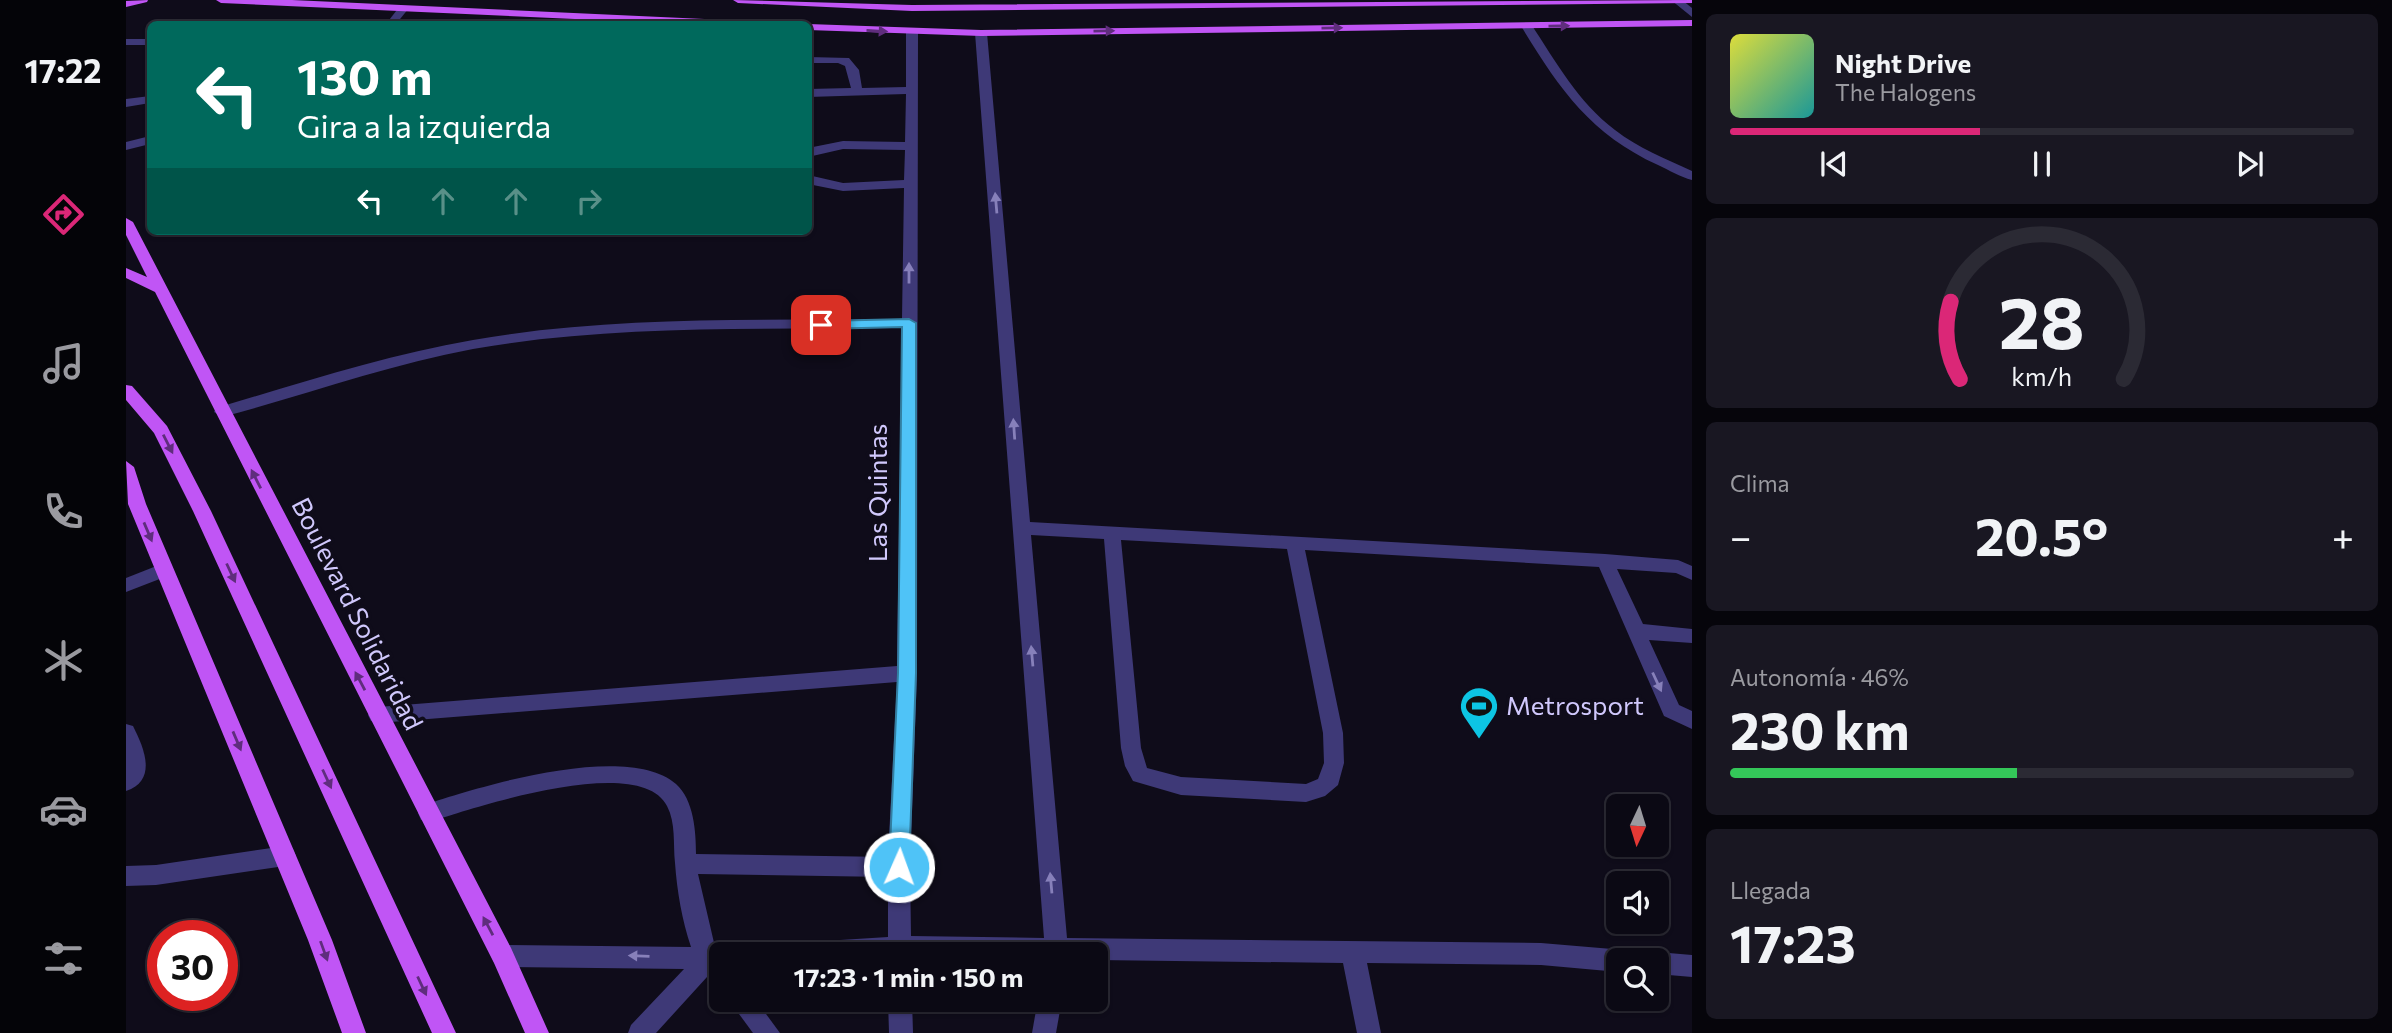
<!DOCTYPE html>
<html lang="es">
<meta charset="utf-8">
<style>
body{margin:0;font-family:Commissioner,sans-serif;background:#191722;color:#f1f3f6;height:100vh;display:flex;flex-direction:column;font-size:26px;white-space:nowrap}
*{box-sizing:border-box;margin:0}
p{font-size:23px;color:#9a9aa0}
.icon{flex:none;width:38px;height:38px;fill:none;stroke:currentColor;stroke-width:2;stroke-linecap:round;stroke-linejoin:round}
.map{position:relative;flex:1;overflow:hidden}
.side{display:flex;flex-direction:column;gap:14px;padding:14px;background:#06050b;width:700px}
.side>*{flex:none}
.top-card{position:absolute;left:21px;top:21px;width:665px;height:214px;border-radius:10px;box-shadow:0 2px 5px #0004,0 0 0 2px #2b2a34;background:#00695c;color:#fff;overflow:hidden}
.needle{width:46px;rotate:184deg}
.buttons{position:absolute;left:1480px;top:794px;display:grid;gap:14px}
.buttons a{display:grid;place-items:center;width:63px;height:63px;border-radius:10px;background:#0b0914;box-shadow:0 2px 5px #0004,0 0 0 2px #2b2a34;font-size:35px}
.speed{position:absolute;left:21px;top:920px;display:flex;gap:14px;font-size:35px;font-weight:700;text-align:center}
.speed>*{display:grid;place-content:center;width:91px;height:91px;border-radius:50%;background:#0b0914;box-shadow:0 2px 5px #0004,0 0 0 2px #2b2a34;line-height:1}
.speed .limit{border:10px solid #d22;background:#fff;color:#111}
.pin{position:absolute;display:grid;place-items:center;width:60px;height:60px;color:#fff;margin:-30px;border-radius:14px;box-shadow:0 4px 10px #0006}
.me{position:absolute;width:77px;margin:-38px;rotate:2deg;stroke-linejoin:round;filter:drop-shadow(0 0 5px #0008)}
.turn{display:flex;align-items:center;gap:24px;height:147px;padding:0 35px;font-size:32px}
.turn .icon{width:91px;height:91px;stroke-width:2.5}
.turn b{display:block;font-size:49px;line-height:60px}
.lanes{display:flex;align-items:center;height:66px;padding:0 35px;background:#0003;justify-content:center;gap:35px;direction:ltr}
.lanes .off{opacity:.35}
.big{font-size:52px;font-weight:700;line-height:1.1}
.side .tile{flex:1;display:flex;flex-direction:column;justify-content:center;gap:10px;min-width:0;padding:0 24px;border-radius:10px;background:#191722}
.side .dial{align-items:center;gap:0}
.dial svg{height:182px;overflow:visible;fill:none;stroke:#2b2a34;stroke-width:7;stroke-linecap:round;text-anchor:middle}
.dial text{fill:#f1f3f6;stroke:none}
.song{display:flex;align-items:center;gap:21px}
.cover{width:84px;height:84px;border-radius:10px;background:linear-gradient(135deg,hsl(60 70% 55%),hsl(180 70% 35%))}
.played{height:7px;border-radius:4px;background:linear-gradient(90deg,#db2777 40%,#2b2a34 40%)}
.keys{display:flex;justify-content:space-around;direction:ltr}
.heat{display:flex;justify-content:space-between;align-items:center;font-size:38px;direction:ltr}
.charge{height:10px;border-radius:5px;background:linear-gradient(90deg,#34c759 46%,#2b2a34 0)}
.trip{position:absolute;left:583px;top:942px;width:399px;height:70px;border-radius:10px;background:#0b0914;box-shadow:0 2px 5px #0004,0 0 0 2px #2b2a34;font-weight:700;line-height:70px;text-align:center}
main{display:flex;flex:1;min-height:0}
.tabs{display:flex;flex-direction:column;width:126px;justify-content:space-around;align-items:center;background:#040408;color:#9a9aa0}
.tabs .icon{width:49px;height:49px}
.tabs .selected{color:#db2777}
.tabs b{font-size:32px;color:#f1f3f6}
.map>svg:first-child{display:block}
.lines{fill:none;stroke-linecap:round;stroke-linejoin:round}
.minor{fill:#3e3977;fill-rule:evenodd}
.major{fill:#c055f5;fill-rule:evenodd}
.oneway{fill:#5f2d7d}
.oneway2{fill:#8780ba}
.route{fill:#4fc3f7;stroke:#337fa1;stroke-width:2}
.labels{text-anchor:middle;stroke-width:7;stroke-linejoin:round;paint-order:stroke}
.street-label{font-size:26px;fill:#d0c8fc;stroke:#0f0c1a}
.poi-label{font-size:26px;fill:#d0c8fc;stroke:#0f0c1a;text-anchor:start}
</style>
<main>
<nav class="tabs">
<b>17:22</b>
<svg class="icon selected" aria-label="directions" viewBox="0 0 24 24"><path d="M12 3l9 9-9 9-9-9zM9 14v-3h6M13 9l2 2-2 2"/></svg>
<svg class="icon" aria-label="music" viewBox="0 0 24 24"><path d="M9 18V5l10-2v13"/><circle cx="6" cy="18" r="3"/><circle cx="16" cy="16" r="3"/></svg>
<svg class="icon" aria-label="phone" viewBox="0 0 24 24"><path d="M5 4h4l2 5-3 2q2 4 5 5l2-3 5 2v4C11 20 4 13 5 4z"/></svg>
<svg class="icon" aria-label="climate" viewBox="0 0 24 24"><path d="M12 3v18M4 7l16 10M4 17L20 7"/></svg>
<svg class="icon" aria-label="car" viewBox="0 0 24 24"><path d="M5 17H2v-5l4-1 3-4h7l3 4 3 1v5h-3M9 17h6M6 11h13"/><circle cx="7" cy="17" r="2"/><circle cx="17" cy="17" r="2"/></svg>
<svg class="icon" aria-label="filters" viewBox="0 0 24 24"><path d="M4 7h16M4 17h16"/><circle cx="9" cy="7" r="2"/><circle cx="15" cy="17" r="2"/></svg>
</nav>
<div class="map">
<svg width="1566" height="1033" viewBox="0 0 1566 1033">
<rect width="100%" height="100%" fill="#0f0c1a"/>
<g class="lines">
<g class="minor">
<path d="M1545 0H1556L1566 8V17Z"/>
<path d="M274 6 283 8 270 24H260Z"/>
<path d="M1397 24H1405C1430 62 1452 102 1489 130 1512 148 1540 159 1566 171V180C1554 177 1543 170 1532 165 1463 133 1433 88 1395 26Z"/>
<path d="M786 29 792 32 791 673 784 867 785 936 918 938 849 33 855 30 861 33 904 522 1479 554 1552 560 1566 566V580L1550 573 1491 569 1517 624 1566 629V643L1523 640 1553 705 1566 711V729L1538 716 1473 567 1179 550 1217 733 1218 763 1212 785 1199 796 1180 802 1055 795 1007 781 999 766 995 748 978 539 905 535 941 938 1415 943 1498 950 1506 953 1510 961H1493V972L1415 965 1241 963 1255 1033H1231L1217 963 970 960V954H655L658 946 666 943 762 937V877L572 874 589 947 599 950 601 954H595V986L587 983 581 977 530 1033H502L505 1025 558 969 377 967 369 964 365 956 369 948 377 945 565 947C556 920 551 891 549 863 547 844 550 823 541 806 514 752 347 808 303 822L295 820 292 813 295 806C351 787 501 741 550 784 568 800 570 832 570 854L762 857 771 682 252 723 245 721 242 715 245 709 252 707 771 666 776 328C634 330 488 324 347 349 261 365 180 395 96 417L88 412 90 408C175 383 260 355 347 340 488 315 634 321 776 319L778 188 717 191 682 184V175L717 183 778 180 779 150 717 149 682 157V148L717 141 779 142 780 94 682 97V89L725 88 719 66 712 63H682V57L723 58 733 70 736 88 780 87V32ZM995 540 1161 549 1197 733 1198 763 1192 779 1180 784 1055 777 1021 768 1015 748Z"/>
<rect x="0" y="39" width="24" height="6"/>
<path d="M24 96V103L0 107V99Z"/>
<path d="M24 136V144L0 150V142Z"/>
<path d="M38 563 44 565 47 570 44 575 0 592V578Z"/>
<path d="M0 724 7 726C18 748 32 780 0 791Z"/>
<path d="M159 846 167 849 170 856 167 863 159 866 30 885 0 886V866L30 865Z"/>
<path d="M1531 952 1566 955V977L1531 974V961H1520L1523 955Z"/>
<path d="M602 999H629L654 1033H627Z"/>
<path d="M762 999H786L787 1033H763Z"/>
<path d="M912 999H936L930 1033H906Z"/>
</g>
<g class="major">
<path d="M22 0 21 2 0 7V1Z"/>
<path d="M90 0H166L622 21 628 24H560L95 3Z"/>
<path d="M607 0 786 5 1566 0V3L786 11 612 3Z"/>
<path d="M1566 20V26L855 36 682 30V24H679H682L855 30Z"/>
<path d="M0 218 7 222 385 948 423 1033H399L368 963 29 292 0 278V268L21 277 0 235Z"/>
<path d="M0 385 6 386 41 426 85 511 330 1033H306L67 511 28 433 0 400Z"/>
<path d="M0 461 8 467 20 504 206 940 240 1033H216L182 940 2 504Z"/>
</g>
</g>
<defs><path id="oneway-solid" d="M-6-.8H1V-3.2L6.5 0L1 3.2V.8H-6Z" transform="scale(1.75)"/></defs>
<g class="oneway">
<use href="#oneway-solid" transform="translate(1433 26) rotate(-1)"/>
<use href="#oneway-solid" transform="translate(1206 28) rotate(-1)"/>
<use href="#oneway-solid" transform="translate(751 31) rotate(3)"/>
<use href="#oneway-solid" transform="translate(978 31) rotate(-1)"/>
<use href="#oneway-solid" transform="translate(42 444) rotate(63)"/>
<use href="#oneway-solid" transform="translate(130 479) rotate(-117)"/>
<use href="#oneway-solid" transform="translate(22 532) rotate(67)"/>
<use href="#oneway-solid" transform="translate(105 573) rotate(65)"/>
<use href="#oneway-solid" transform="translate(234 681) rotate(-118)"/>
<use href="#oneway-solid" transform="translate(111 741) rotate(67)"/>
<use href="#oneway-solid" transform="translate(201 779) rotate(65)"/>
<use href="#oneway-solid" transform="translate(362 926) rotate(-118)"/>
<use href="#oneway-solid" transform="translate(198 951) rotate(70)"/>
<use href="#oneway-solid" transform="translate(296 986) rotate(65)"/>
</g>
<g class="oneway2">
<use href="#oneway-solid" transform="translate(870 203) rotate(-95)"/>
<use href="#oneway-solid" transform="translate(783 273) rotate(-90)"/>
<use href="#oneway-solid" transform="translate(888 429) rotate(-94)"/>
<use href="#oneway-solid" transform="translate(906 656) rotate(-95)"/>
<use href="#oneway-solid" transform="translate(1531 682) rotate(65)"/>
<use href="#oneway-solid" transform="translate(925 883) rotate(-95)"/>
<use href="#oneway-solid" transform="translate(513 956) rotate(-178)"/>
</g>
<path class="route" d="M783 319 790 323V673L783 867 780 873 773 876 766 873 763 867 772 673 776 327 695 329 689 325 695 321Z"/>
<defs>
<g id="stadium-pin" transform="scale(2.0125)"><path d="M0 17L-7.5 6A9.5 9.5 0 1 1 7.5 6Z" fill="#0dc5e3" stroke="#0f0c1a"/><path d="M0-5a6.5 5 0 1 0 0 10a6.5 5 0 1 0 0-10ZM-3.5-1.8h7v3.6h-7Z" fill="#111"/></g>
</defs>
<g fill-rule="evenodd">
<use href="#stadium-pin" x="1353" y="706"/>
</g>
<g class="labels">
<g class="street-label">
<text transform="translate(752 493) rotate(-90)" y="9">Las Quintas</text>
<text transform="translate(231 614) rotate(63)" y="9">Boulevard Solidaridad</text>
</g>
<g class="poi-label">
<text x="1380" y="715">Metrosport</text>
</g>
</g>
</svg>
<div class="buttons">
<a><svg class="needle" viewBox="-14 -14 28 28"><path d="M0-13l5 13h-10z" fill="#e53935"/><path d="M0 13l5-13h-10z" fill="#9a9aa0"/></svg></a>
<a><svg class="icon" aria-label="sound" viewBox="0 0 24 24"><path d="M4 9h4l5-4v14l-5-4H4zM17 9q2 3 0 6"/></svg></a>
<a><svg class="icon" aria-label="search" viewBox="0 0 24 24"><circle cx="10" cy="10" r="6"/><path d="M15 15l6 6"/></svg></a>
</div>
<div class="speed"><div class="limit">30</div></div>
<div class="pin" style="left:695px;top:325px;background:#d93025"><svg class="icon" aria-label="arrive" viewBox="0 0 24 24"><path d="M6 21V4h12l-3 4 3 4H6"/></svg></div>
<svg class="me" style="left:773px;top:867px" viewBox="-20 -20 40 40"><circle r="17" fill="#4fc3f7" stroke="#fff" stroke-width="3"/><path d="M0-11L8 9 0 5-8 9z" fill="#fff"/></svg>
<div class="trip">17:23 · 1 min · 150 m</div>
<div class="top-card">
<div class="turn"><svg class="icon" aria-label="left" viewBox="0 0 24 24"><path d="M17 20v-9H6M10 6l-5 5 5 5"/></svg><div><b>130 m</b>Gira a la izquierda</div></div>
<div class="lanes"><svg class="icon" aria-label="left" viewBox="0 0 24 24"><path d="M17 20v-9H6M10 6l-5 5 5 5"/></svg><svg class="icon off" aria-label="ahead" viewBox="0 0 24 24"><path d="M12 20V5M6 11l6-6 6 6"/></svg><svg class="icon off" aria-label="ahead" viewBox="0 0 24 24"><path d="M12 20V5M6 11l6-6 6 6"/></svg><svg class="icon off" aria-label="right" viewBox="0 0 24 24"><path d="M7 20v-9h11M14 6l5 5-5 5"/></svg></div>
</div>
</div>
<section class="side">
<div class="tile">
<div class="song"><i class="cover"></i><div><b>Night Drive</b><p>The Halogens</p></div></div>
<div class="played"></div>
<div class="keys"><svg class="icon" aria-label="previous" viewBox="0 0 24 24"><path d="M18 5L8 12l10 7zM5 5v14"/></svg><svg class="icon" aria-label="pause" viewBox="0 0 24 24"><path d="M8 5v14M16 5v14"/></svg><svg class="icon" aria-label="next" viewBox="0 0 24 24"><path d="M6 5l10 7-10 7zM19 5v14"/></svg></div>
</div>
<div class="tile dial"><svg viewBox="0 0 100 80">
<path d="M14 69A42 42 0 1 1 86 69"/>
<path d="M14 69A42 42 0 0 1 10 35" stroke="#db2777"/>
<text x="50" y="56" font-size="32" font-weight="700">28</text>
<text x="50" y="72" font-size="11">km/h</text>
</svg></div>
<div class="tile"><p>Clima</p>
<div class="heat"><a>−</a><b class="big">20.5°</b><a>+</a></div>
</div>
<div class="tile"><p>Autonomía · 46%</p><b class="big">230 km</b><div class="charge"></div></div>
<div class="tile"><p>Llegada</p><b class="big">17:23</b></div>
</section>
</main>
